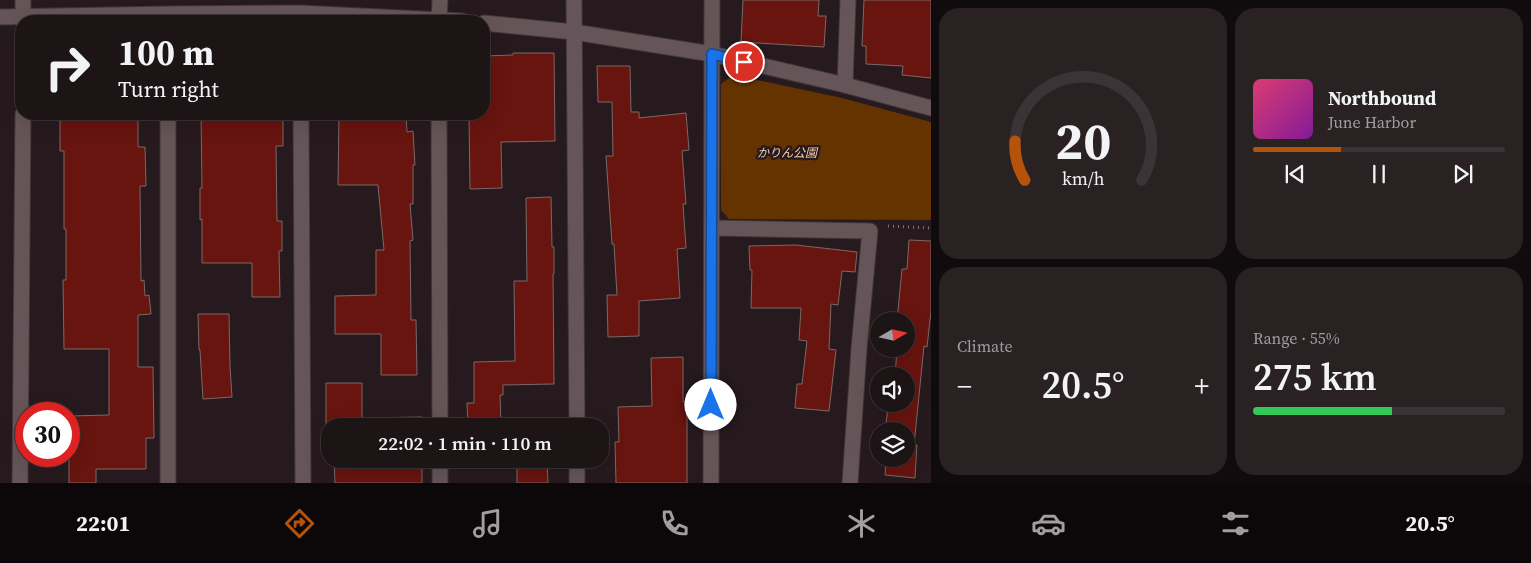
<!DOCTYPE html>
<meta charset="utf-8">
<style>
body{margin:0;font-family:"Source Serif 4","Noto Sans JP",serif;background:#2a2123;color:#f1f3f6;height:100vh;display:flex;flex-direction:column;font-size:19px;white-space:nowrap}
*{box-sizing:border-box;margin:0}
p{font-size:16px;color:#a09ea1}
.icon{flex:none;width:28px;height:28px;fill:none;stroke:currentColor;stroke-width:2;stroke-linecap:round;stroke-linejoin:round}
.map{position:relative;flex:1;overflow:hidden}
.sheet{display:flex;flex-direction:column;gap:8px;padding:8px;background:#100b0c;width:600px}
.sheet>*{flex:none}
.guide{position:absolute;left:15px;top:15px;width:475px;height:105px;border-radius:20px;box-shadow:0 5px 20px #0002,0 0 0 1px #3b3335;background:#1d1416;color:#f1f3f6;overflow:hidden}
.needle{width:32px;rotate:81deg}
.fabs{position:absolute;left:870px;top:312px;display:grid;gap:10px}
.fabs a{display:grid;place-items:center;width:45px;height:45px;border-radius:50%;background:#1d1416;box-shadow:0 5px 20px #0002,0 0 0 1px #3b3335;font-size:25px}
.speed{position:absolute;left:15px;top:402px;display:flex;gap:10px;font-size:25px;font-weight:700;text-align:center}
.speed>*{display:grid;place-content:center;width:65px;height:65px;border-radius:50%;background:#1d1416;box-shadow:0 5px 20px #0002,0 0 0 1px #3b3335;line-height:1}
.speed .limit{border:8px solid #d22;background:#fff;color:#111}
.pin{position:absolute;display:grid;place-items:center;width:42px;height:42px;color:#fff;margin:-21px;border:2px solid #fff;border-radius:50%;box-shadow:0 1px 5px #0007}
.me{position:absolute;width:55px;margin:-28px;rotate:0deg;stroke-linejoin:round;filter:drop-shadow(0 0 4px #0008)}
.turn{display:flex;align-items:center;gap:18px;height:105px;padding:0 20px;font-size:22px}
.turn .icon{width:65px;height:65px;stroke-width:2.5}
.turn b{display:block;font-size:35px;line-height:42px}
.big{font-size:38px;font-weight:600;line-height:1.1}
.sheet .widget{flex:1;display:flex;flex-direction:column;justify-content:center;gap:8px;min-width:0;padding:0 18px;border-radius:20px;background:#2a2123}
.sheet .dial{align-items:center;gap:0}
.dial svg{height:130px;overflow:visible;fill:none;stroke:#3b3335;stroke-width:7;stroke-linecap:round;text-anchor:middle}
.dial text{fill:#f1f3f6;stroke:none}
.song{display:flex;align-items:center;gap:15px}
.cover{width:60px;height:60px;border-radius:8px;background:linear-gradient(135deg,hsl(340 70% 55%),hsl(290 70% 35%))}
.played{height:5px;border-radius:2px;background:linear-gradient(90deg,#b45309 35%,#3b3335 35%)}
.keys{display:flex;justify-content:space-around;direction:ltr}
.heat{display:flex;justify-content:space-between;align-items:center;font-size:28px;direction:ltr}
.charge{height:8px;border-radius:4px;background:linear-gradient(90deg,#34c759 55%,#3b3335 0)}
.sheet .tiles{flex:1;display:grid;gap:8px;grid-template-columns:repeat(2,1fr)}
.trip{position:absolute;left:321px;top:418px;width:288px;height:50px;border-radius:20px;background:#1d1416;box-shadow:0 5px 20px #0002,0 0 0 1px #3b3335;font-weight:600;line-height:50px;text-align:center}
.menu{display:flex;height:80px;justify-content:space-around;align-items:center;background:#0c0809;color:#a09ea1}
.menu .icon{width:35px;height:35px}
.menu .active{color:#b45309}
.menu b{font-size:22px;color:#f1f3f6}
main{display:flex;flex:1;min-height:0}
.map>svg:first-child{display:block}
.green{fill:#653300}
.building{fill:#68140f;stroke:#7a6966}
.lines{fill:none;stroke-linecap:round;stroke-linejoin:round}
.minor-casing{stroke:#41373a;stroke-width:17}
.path{stroke:#7f7376;stroke-width:3;stroke-dasharray:1 4;stroke-linecap:butt}
.minor{stroke:#655559;stroke-width:15}
.route-casing{stroke:#114b97;stroke-width:12}
.route{stroke:#1a73e8;stroke-width:9}
.labels{text-anchor:middle;stroke-width:5;stroke-linejoin:round;paint-order:stroke}
.park-label{font-size:12px;font-style:italic;fill:#f6ceb1;stroke:#271a1e}
</style>
<main>
<div class="map">
<svg width="931" height="483" viewBox="0 0 931 483">
<rect width="100%" height="100%" fill="#271a1e"/>
<path class="green" d="M733 75 842 98 931 122V220L729 219 721 210V84Z"/>
<g class="building">
<path d="M743 0H819L818 16H826L824 47 741 42Z"/>
<path d="M864 0H931V78L902 75 903 66 866 64V46H862Z"/>
<path d="M513 53H554L555 141 501 142 502 188 470 189 469 114H484V56L513 55Z"/>
<path d="M597 66H630L631 112H639V118L686 113 689 150 682 151 686 204H683L686 248 677 249 680 298 639 301V336L608 337 607 295H617L614 244H612L606 156H613L612 102H598Z"/>
<path d="M106 114H138V147H145L146 186H140L141 281 144 280 145 296 149 295 151 314 138 315V367H153L154 438H146V469H96V483H69V416L109 415V349H64L63 280H66V229H64V151H60V120H106Z"/>
<path d="M201 114H283V146H276L277 221H282V251H279L280 297H252V263H202V219L200 220V188H202Z"/>
<path d="M339 114H406L407 132 413 131 415 165H413V204H410L413 240 410 241 411 320H416L417 375H381V334H335V296L376 295V250H384L378 185H338Z"/>
<path d="M551 197 552 247H554V274H553L554 384 503 385V395H500L501 426H468L467 403H474V362L515 361 514 281H527L526 198Z"/>
<path d="M909 240 931 241V311L927 347 924 346 914 445H917L915 478 885 475 886 459H906V431H885L888 407H893V404H906V376H895L897 349H906V321H897L902 269H907Z"/>
<path d="M796 245 857 252 855 272 842 271 838 305 831 304 829 349 836 350 829 411 795 408 797 384H802L807 341 799 340 801 308H751L752 270H750L749 246Z"/>
<path d="M198 314H229L230 367 232 397 203 399 200 350H199Z"/>
<path d="M683 357V402H687V483H616L615 442H619L618 407 652 406 651 358Z"/>
<path d="M326 383H362V418L422 417V426H330V444H326Z"/>
<path d="M334 459H422V483H335Z"/>
<rect x="473" y="459" width="29" height="6"/>
<path d="M517 459H547L548 483H517Z"/>
</g>
<g class="lines">
<g class="minor-casing">
<g id="minor">
<path d="M574 0 577 426"/>
<path d="M0 17 168 14 300 13 462 21"/>
<path d="M23 21V0"/>
<path d="M439 21 440 0"/>
<path d="M484 23 574 32 712 54 845 85 931 108"/>
<path d="M845 85 848 0"/>
<path d="M301 114 303 483"/>
<path d="M439 114 440 426"/>
<path d="M712 228 870 231 859 349 850 483"/>
<path d="M440 459V483"/>
<path d="M577 459V483"/>
<path d="M20 483 23 114"/>
<path d="M168 483V114"/>
<path d="M711 483 712 0"/>
</g>
</g>
<path class="path" d="M888 226 931 228"/>
<use href="#minor" class="minor"/>
</g>
<g class="lines">
<g class="route-casing">
<path id="route" d="M711 405 712 54 744 62"/>
</g>
<use href="#route" class="route"/>
</g>
<g class="labels">
<g class="park-label">
<text x="787" y="157">かりん公園</text>
</g>
</g>
</svg>
<div class="fabs">
<a><svg class="needle" viewBox="-14 -14 28 28"><path d="M0-13l5 13h-10z" fill="#e53935"/><path d="M0 13l5-13h-10z" fill="#a09ea1"/></svg></a>
<a><svg class="icon" aria-label="sound" viewBox="0 0 24 24"><path d="M4 9h4l5-4v14l-5-4H4zM17 9q2 3 0 6"/></svg></a>
<a><svg class="icon" aria-label="layers" viewBox="0 0 24 24"><path d="M12 4l9 5-9 5-9-5zM3 14l9 5 9-5"/></svg></a>
</div>
<div class="speed"><div class="limit">30</div></div>
<div class="pin" style="left:744px;top:62px;background:#d93025"><svg class="icon" aria-label="arrive" viewBox="0 0 24 24"><path d="M6 21V4h12l-3 4 3 4H6"/></svg></div>
<svg class="me" style="left:711px;top:405px" viewBox="-20 -20 40 40"><circle r="19" fill="#fff"/><path d="M0-13L10 11 0 6-10 11z" fill="#1a73e8"/></svg>
<div class="trip">22:02 · 1 min · 110 m</div>
<div class="guide">
<div class="turn"><svg class="icon" aria-label="right" viewBox="0 0 24 24"><path d="M7 20v-9h11M14 6l5 5-5 5"/></svg><div><b>100 m</b>Turn right</div></div>
</div>
</div>
<section class="sheet">
<div class="tiles">
<div class="widget dial"><svg viewBox="0 0 100 80">
<path d="M14 69A42 42 0 1 1 86 69"/>
<path d="M14 69A42 42 0 0 1 8 45" stroke="#b45309"/>
<text x="50" y="56" font-size="32" font-weight="700">20</text>
<text x="50" y="72" font-size="11">km/h</text>
</svg></div>
<div class="widget">
<div class="song"><i class="cover"></i><div><b>Northbound</b><p>June Harbor</p></div></div>
<div class="played"></div>
<div class="keys"><svg class="icon" aria-label="previous" viewBox="0 0 24 24"><path d="M18 5L8 12l10 7zM5 5v14"/></svg><svg class="icon" aria-label="pause" viewBox="0 0 24 24"><path d="M8 5v14M16 5v14"/></svg><svg class="icon" aria-label="next" viewBox="0 0 24 24"><path d="M6 5l10 7-10 7zM19 5v14"/></svg></div>
</div>
<div class="widget"><p>Climate</p>
<div class="heat"><a>−</a><b class="big">20.5°</b><a>+</a></div>
</div>
<div class="widget"><p>Range · 55%</p><b class="big">275 km</b><div class="charge"></div></div>
</div>
</section>
</main>
<nav class="menu">
<b>22:01</b>
<svg class="icon active" aria-label="directions" viewBox="0 0 24 24"><path d="M12 3l9 9-9 9-9-9zM9 14v-3h6M13 9l2 2-2 2"/></svg>
<svg class="icon" aria-label="music" viewBox="0 0 24 24"><path d="M9 18V5l10-2v13"/><circle cx="6" cy="18" r="3"/><circle cx="16" cy="16" r="3"/></svg>
<svg class="icon" aria-label="phone" viewBox="0 0 24 24"><path d="M5 4h4l2 5-3 2q2 4 5 5l2-3 5 2v4C11 20 4 13 5 4z"/></svg>
<svg class="icon" aria-label="climate" viewBox="0 0 24 24"><path d="M12 3v18M4 7l16 10M4 17L20 7"/></svg>
<svg class="icon" aria-label="car" viewBox="0 0 24 24"><path d="M5 17H2v-5l4-1 3-4h7l3 4 3 1v5h-3M9 17h6M6 11h13"/><circle cx="7" cy="17" r="2"/><circle cx="17" cy="17" r="2"/></svg>
<svg class="icon" aria-label="filters" viewBox="0 0 24 24"><path d="M4 7h16M4 17h16"/><circle cx="9" cy="7" r="2"/><circle cx="15" cy="17" r="2"/></svg>
<b>20.5°</b>
</nav>
